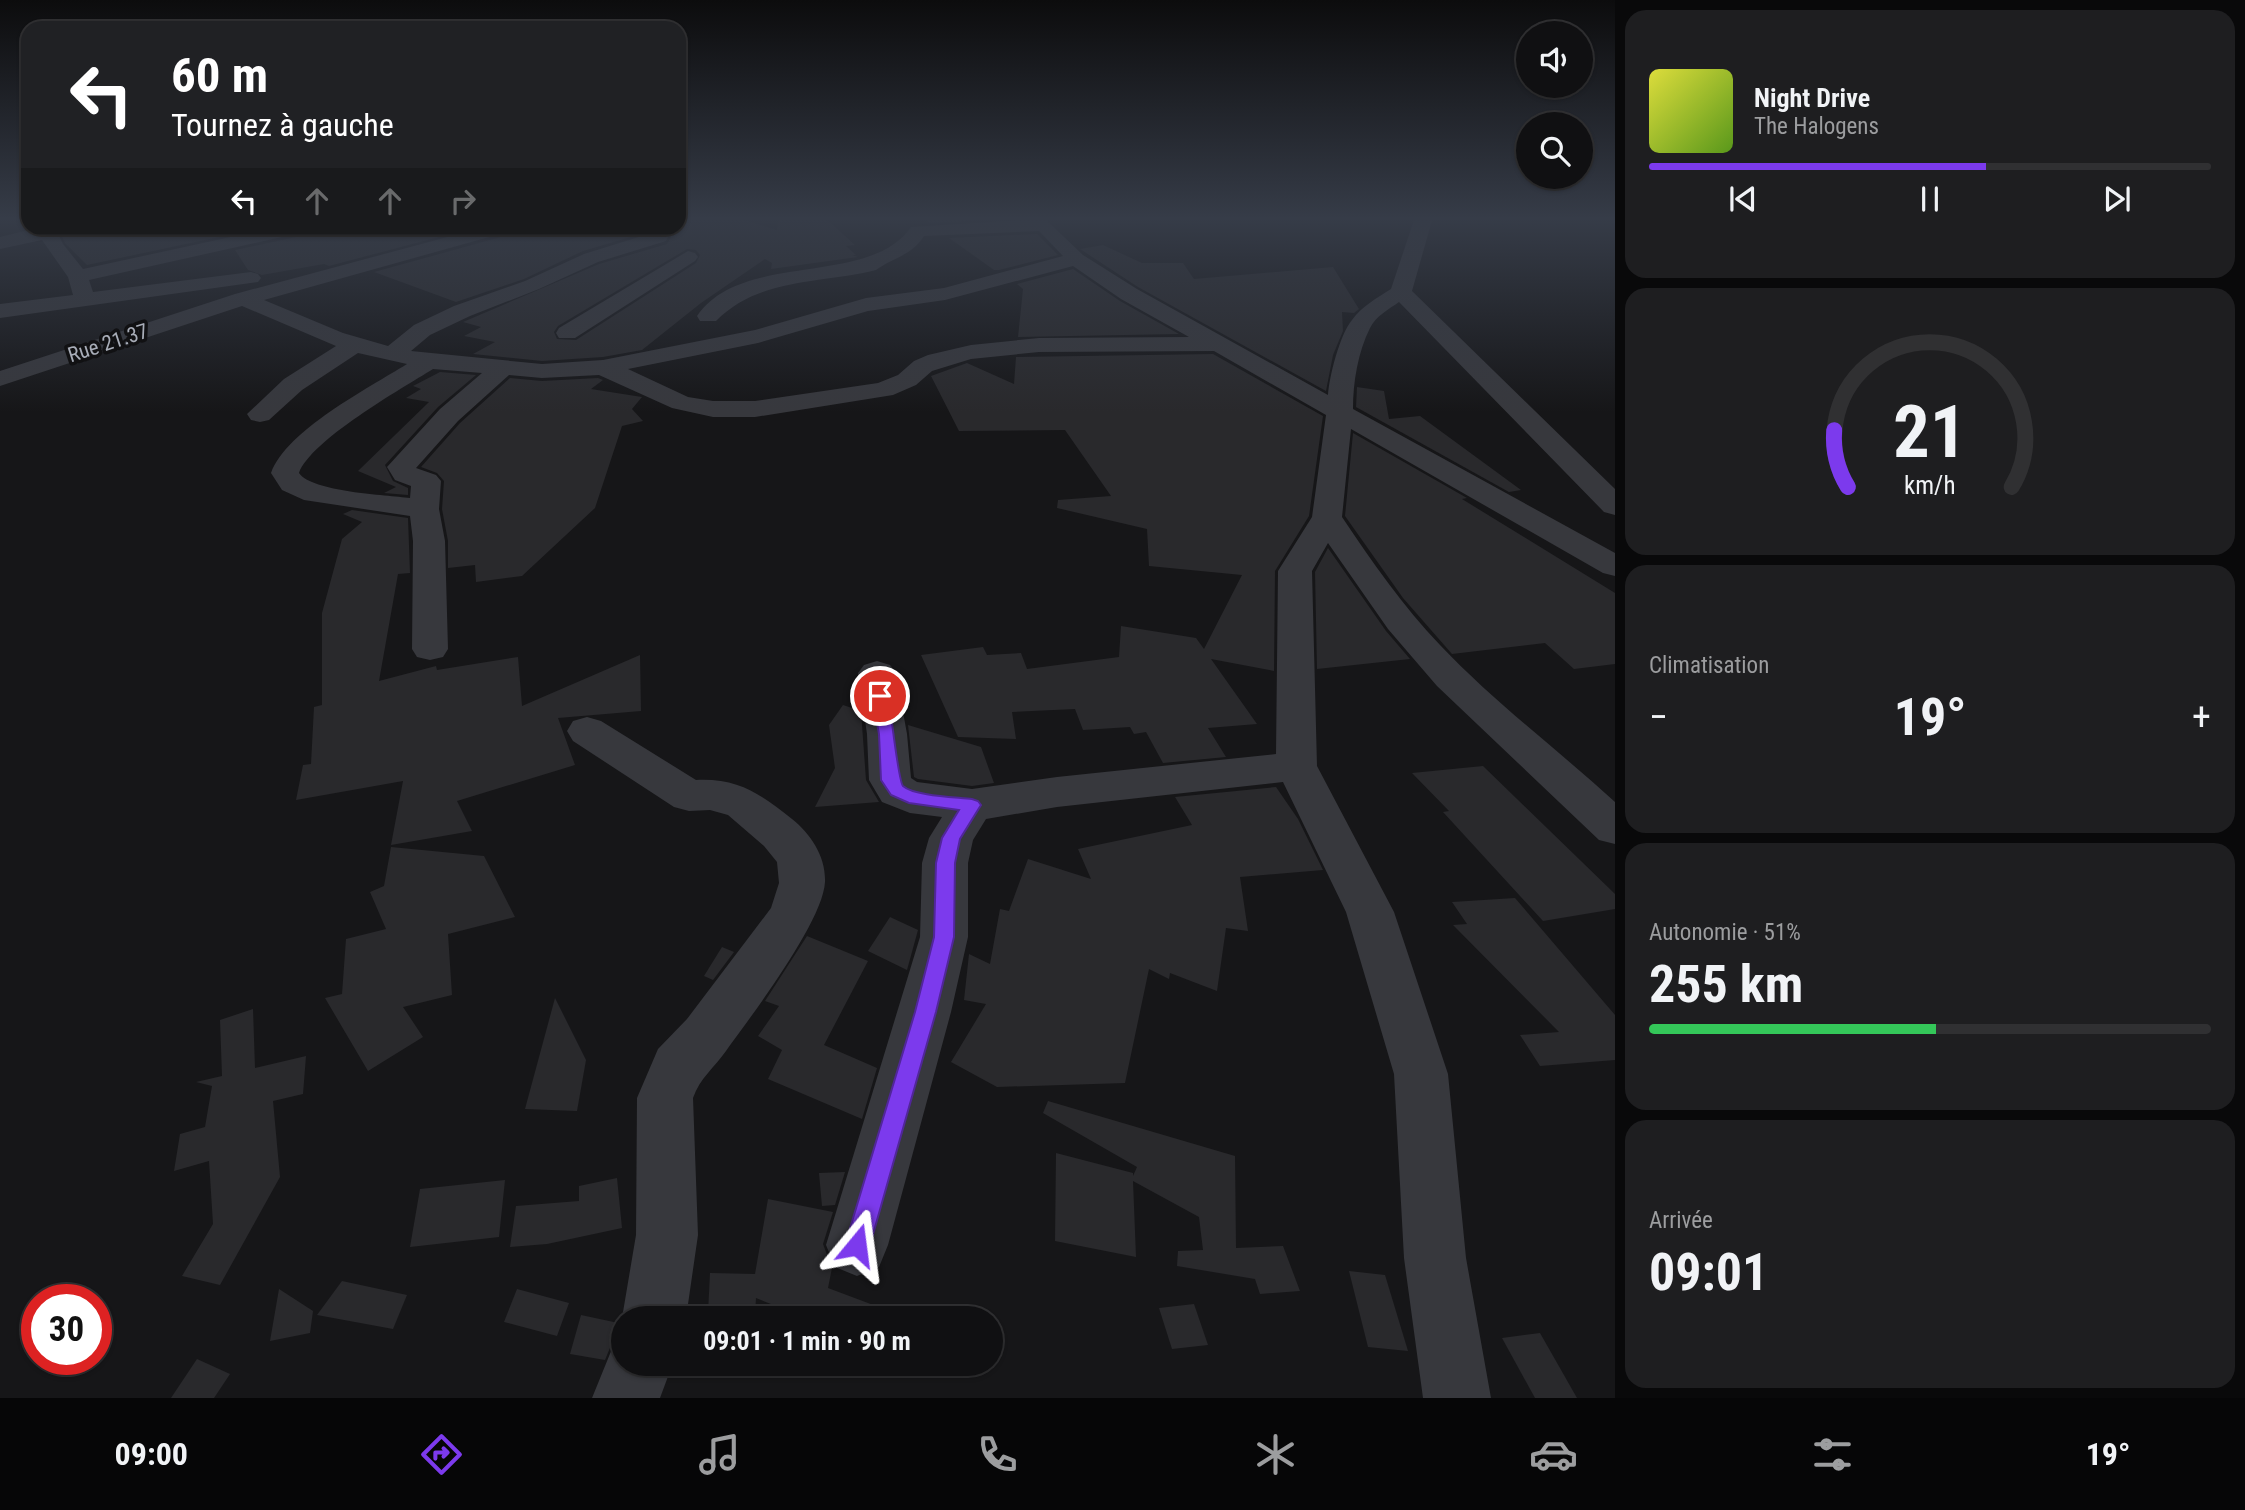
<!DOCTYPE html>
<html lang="fr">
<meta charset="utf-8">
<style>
body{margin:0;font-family:"Roboto Condensed",sans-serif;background:#1e1e20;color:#f1f3f6;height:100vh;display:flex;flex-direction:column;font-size:26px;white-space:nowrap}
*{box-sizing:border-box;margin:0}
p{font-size:23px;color:#9c9d9f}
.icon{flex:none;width:38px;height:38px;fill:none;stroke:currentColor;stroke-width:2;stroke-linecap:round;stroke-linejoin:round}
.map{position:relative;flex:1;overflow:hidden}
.sheet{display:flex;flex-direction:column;gap:10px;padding:10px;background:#09090a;width:630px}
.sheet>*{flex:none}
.banner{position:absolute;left:21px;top:21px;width:665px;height:214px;border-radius:21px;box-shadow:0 2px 5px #0004,0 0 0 2px #303032;background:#202124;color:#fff;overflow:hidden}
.fabs{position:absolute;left:1516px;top:21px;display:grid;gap:14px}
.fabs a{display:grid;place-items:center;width:77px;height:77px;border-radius:50%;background:#101012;box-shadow:0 2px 5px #0004,0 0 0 2px #303032;font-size:35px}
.speed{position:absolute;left:21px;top:1284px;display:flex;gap:14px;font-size:35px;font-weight:700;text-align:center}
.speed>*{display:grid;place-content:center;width:91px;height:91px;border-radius:50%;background:#101012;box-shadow:0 2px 5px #0004,0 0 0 2px #303032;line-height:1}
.speed .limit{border:10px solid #d22;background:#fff;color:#111}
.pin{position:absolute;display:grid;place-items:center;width:60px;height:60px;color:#fff;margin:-30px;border:4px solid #fff;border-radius:50%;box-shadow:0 2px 7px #0007}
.me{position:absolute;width:77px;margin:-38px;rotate:16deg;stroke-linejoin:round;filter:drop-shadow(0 0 5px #0008)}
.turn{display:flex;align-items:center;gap:24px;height:147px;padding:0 35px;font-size:32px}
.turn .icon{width:91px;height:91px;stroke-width:2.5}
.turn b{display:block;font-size:49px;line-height:60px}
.lanes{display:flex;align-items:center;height:66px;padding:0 35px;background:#0003;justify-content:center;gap:35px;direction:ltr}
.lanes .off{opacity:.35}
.big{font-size:52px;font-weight:700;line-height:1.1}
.sheet .tile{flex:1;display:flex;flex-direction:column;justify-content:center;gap:10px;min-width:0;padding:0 24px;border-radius:21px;background:#1e1e20}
.sheet .dial{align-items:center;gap:0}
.dial svg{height:182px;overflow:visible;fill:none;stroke:#303032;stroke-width:7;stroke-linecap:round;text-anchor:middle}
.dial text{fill:#f1f3f6;stroke:none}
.song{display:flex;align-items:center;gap:21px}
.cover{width:84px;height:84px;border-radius:10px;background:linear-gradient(135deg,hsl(60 70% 55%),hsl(90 70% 35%))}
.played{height:7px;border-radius:4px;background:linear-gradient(90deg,#7c3aed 60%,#303032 60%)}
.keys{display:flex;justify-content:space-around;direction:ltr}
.heat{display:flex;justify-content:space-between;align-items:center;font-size:38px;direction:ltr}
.charge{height:10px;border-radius:5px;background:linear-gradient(90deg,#34c759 51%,#303032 0)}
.trip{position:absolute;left:611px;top:1306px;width:392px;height:70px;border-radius:35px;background:#101012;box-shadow:0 2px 5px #0004,0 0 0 2px #303032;font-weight:700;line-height:70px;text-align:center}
.menu{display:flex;height:112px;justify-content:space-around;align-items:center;background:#060607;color:#9c9d9f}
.menu .icon{width:49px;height:49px}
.menu .selected{color:#7c3aed}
.menu b{font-size:32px;color:#f1f3f6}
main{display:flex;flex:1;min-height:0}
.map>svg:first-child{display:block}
.building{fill:#29292c;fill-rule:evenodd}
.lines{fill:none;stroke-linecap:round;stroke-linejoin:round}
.minor{fill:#37383d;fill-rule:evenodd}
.route{fill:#7c3aed;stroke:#51269a;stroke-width:2}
.labels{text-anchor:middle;stroke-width:7;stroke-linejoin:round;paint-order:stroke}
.far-street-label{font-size:21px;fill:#a8adb8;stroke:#111113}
</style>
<main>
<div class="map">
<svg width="1615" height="1398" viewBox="0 0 1615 1398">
<rect width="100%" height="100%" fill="#161618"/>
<g class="building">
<path d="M679 217 699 220 700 217H735L777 230 779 217H824L855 245 846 246 856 255H852L858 257 771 269 772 263 765 259 701 303 642 350 603 357 542 361 473 354 495 342 464 336 481 327 463 322 599 264 667 244 671 237 661 228H679ZM687 249 696 250 700 255 696 263 576 340 557 339 554 332 558 326Z"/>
<path d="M920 217H1002L1006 219 929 223Z"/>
<path d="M58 228H262L225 235 223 232 224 236 87 265 65 243Z"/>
<path d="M306 228H473L329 266 324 264 262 275 248 270 235 250 296 237Z"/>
<path d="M512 228H543L566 234 580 231 594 237 609 231 634 236 583 251 524 279 456 302 374 272 508 235Z"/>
<path d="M1037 234 1058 255 999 270H994L949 238Z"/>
<path d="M1103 245 1142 263H1183L1194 279 1333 267 1359 309 1354 313 1342 312 1343 331 1333 355 1326 391 1138 287 1080 249Z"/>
<path d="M1073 269 1120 301 1179 334 1018 337 1023 289 1017 284Z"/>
<path d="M1213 354 1323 416 1309 516 1275 571 1274 671 1211 659 1257 724 1208 728 1226 757 1163 763 1146 732 1134 734 1130 727 1083 730 1075 709 1012 712 1016 739 958 737 921 655 983 647 987 655 1021 653 1027 669 1119 657 1121 626 1196 638 1204 649 1242 575 1149 566 1147 529 1057 508 1058 500 1111 496 1065 430 959 431 931 376 967 363 1014 384 1016 357Z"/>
<path d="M440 372 476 375 438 407 385 465 393 481 408 488V495L384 493 396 487 358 471 429 402 406 398 421 389 413 386Z"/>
<path d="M510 378 542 381 598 378 603 380 591 389 642 397 632 409 643 421 622 426 595 508 522 576 476 582 475 565 448 568V541L442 509 444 481 437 473 421 467 460 423Z"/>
<path d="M1357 387 1384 391 1389 419 1420 416 1521 490 1509 492 1356 407Z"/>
<path d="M1353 433 1467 498 1462 499 1615 593V664L1574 669 1545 643 1452 654 1403 598 1345 516Z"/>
<path d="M352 510 408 518 410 573 398 574 379 681 436 666 437 670 518 657 522 706 640 655 641 711 558 718 575 765 457 801 472 831 391 845 403 781 296 800 303 765 311 764 314 707 322 705V613L342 539 362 522 343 514Z"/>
<path d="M1328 548 1386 631 1410 659 1317 669 1315 572Z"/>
<path d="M843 705 861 711 866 780 879 802 815 807 835 768 829 725Z"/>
<path d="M908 725 981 747 994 783 972 786 918 779 914 777Z"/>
<path d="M1483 766 1615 894V909L1543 921 1443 812 1449 811 1412 773Z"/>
<path d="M1276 787 1298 819 1323 870 1240 877 1248 931 1226 928 1217 991 1170 973 1169 979 1149 969 1125 1083 997 1087 951 1062 986 1004 964 1000 969 954 990 964 1000 909 1009 911 1028 859 1091 879 1078 849 1192 825 1175 797Z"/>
<path d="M391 847 484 856 515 917 448 934 452 995 403 1007 423 1037 368 1071 325 998 342 994 346 939 386 929 370 892 384 886Z"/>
<path d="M1515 898 1615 1015V1060L1540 1066 1520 1035 1559 1032 1453 925 1467 924 1452 902Z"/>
<path d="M890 917 918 930 907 970 868 951Z"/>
<path d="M807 936 868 961 824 1045 877 1068 862 1119 768 1079 782 1050 758 1036 779 1006 765 1001Z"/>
<path d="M722 947 734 952 713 980 704 976Z"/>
<path d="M555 998 586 1060 577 1111 525 1109Z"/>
<path d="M253 1009 255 1068 306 1056 303 1094 273 1101 280 1177 220 1285 182 1276 213 1224 209 1161 174 1171 180 1134 205 1127 212 1086 196 1082 222 1076 220 1020Z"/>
<path d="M1048 1101 1235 1156 1236 1248 1283 1246 1300 1291 1260 1294 1255 1279 1177 1266 1178 1251 1203 1250 1199 1217 1133 1181 1136 1257 1055 1241 1056 1153 1133 1173V1176L1137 1167 1043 1113Z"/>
<path d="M845 1172 835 1205 822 1206 819 1173Z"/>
<path d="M617 1178 622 1228 547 1244 510 1247 516 1206 579 1201V1186Z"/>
<path d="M505 1180 499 1237 410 1247 420 1189Z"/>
<path d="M768 1199 833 1212 823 1244 832 1268 828 1288 900 1315 899 1318H806L756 1298 755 1314 708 1313 710 1273 755 1274Z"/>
<path d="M1349 1271 1385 1275 1408 1351 1368 1347Z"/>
<path d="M342 1281 407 1295 393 1329 317 1315Z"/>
<path d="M279 1289 313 1311 310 1333 270 1341Z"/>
<path d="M517 1289 569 1303 557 1336 504 1322Z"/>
<path d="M1194 1304 1208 1345 1172 1349 1159 1308Z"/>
<path d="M581 1315 623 1324V1335L614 1338 605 1360 570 1354Z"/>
<path d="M1540 1333 1577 1398H1535L1502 1338Z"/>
<path d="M197 1359 230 1374 214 1398H171Z"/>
</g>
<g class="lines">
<g class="minor">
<path d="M1022 217H1043L1083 255 1137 289 1328 395C1329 377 1340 334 1352 320 1362 306 1377 298 1391 289L1415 217H1433L1412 291 1615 489V515L1604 512 1399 302C1389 309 1376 316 1370 328 1358 352 1353 382 1353 409L1615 553V576L1603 573 1351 429 1342 517C1372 562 1403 606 1440 645 1494 702 1557 749 1615 802V844L1599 840 1437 686 1388 629 1328 543 1312 571 1317 766 1394 912 1448 1074 1466 1258 1491 1398H1423L1404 1258 1394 1074 1346 912 1283 782 1057 807 986 819 973 840 968 863V937L951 1012 888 1245 879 1267 857 1276 835 1267 826 1245 920 937 922 863 929 838 942 817 910 813 882 802 869 780 867 734 858 673 864 665 877 661 890 665 896 673 907 734 911 778 917 782 972 789 1057 777 1276 754 1278 571 1312 517 1326 415 1214 351 1039 352 971 359 932 371 916 385 893 395 755 417H713L672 408 599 375 542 378 509 375 458 421 416 468 436 475 441 481 439 509 445 541 448 649 443 657 430 660 417 657 412 649 413 541 410 516 304 500 282 490 271 473C287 430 367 389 407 364L358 353 302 390 269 420 260 422 251 420 247 414 284 379 336 346 242 306 0 386V371L235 294 481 228H509L507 232 264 300 343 333 388 346 414 325 454 306 525 281 584 254 642 236 632 232 630 228C644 228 659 225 668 237L666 241 598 262 539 289 470 316 430 335 411 351 542 364 603 360 755 330 866 298 944 288 1063 256 1039 231 924 236C911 256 894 257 876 270 821 284 759 277 716 321H700L697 316C742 250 869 288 911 227L1024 220ZM1073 266 1121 299 1189 337 1039 338 971 345 928 355 914 361 898 375 878 383 755 401H713L688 397 628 369 758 343 868 311 945 300ZM433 369 482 373 440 409 387 467 395 480 411 486 410 498C386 495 312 492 299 473 311 440 401 389 433 369Z"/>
<path d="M37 228H55L63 244 83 269 272 228H304L295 234 89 280 93 292 251 272 258 274 261 278 258 282 0 318V304L73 295 68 277 42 240 0 249V237Z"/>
<path d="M688 251 695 253 698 257 695 261 575 338H559L556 333 559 328Z"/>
<path d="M587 717 601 721 696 780C739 778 760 794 792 819 811 834 826 857 825 882 823 922 751 1016 726 1051 714 1068 700 1078 693 1098L698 1235 686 1318H623V1321L622 1318 636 1235 637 1098 658 1049 687 1019 771 908 779 883 777 862 764 846 728 815 710 810 689 811 674 807 573 741 567 731 573 721Z"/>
<path d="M623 1337V1363H673L660 1398H592L616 1339Z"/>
</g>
</g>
<linearGradient id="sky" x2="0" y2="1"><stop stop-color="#0c0c0d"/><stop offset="0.53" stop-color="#363c48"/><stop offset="1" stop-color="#363c48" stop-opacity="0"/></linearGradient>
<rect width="1615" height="412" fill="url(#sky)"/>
<path class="route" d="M880 691 888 696C891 709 898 781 903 786 914 796 956 797 972 799L978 801 981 805 960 839 955 863 954 937 936 1012 870 1245 866 1254 857 1258 848 1254 845 1245 915 1012 934 937 936 863 942 838 959 810 909 803 891 795 881 780 879 734 872 696Z"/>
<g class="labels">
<g class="far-street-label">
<text transform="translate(108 343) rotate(-18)" y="7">Rue 21.37</text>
</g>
</g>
</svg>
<div class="fabs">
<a><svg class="icon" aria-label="sound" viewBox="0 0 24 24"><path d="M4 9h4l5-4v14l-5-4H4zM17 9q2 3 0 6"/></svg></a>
<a><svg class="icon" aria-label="search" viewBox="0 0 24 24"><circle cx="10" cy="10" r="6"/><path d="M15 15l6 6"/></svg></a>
</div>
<div class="speed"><div class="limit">30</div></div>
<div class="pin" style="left:880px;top:696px;background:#d93025"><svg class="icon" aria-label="arrive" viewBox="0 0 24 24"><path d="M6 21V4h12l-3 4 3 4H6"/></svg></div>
<svg class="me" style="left:857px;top:1245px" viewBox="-20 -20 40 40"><path d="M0-17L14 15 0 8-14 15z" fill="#7c3aed" stroke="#fff" stroke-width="4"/></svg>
<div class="trip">09:01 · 1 min · 90 m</div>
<div class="banner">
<div class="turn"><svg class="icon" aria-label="left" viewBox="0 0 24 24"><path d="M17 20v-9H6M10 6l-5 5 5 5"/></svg><div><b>60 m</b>Tournez à gauche</div></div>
<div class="lanes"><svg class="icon" aria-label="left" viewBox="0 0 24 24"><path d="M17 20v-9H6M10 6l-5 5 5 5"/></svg><svg class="icon off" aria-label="ahead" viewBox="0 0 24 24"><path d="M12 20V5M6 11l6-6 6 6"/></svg><svg class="icon off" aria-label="ahead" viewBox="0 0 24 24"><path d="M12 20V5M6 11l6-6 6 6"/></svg><svg class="icon off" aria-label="right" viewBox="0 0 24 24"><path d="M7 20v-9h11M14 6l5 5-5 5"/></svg></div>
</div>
</div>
<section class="sheet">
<div class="tile">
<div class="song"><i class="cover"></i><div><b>Night Drive</b><p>The Halogens</p></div></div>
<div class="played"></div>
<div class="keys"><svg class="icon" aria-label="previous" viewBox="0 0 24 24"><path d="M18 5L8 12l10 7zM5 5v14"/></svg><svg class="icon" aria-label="pause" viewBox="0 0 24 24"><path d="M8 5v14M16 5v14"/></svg><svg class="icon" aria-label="next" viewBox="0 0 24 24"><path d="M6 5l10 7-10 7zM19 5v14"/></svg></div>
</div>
<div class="tile dial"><svg viewBox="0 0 100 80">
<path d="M14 69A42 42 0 1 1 86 69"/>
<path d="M14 69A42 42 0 0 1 8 44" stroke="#7c3aed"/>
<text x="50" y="56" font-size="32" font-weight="700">21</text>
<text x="50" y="72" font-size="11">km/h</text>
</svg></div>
<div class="tile"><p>Climatisation</p>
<div class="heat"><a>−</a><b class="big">19°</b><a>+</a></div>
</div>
<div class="tile"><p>Autonomie · 51%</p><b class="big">255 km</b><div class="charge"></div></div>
<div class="tile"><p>Arrivée</p><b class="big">09:01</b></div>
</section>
</main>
<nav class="menu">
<b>09:00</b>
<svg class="icon selected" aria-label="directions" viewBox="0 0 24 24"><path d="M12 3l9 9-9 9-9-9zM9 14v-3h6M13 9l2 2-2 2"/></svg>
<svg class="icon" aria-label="music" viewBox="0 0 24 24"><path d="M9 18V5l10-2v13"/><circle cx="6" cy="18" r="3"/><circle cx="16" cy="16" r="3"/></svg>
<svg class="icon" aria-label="phone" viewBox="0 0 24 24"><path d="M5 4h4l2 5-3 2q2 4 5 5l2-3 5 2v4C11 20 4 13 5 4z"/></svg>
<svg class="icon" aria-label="climate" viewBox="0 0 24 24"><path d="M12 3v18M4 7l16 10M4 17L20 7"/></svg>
<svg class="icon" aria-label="car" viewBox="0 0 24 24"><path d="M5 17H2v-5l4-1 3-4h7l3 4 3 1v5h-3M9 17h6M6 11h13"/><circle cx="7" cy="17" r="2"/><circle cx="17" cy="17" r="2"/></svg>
<svg class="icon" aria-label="filters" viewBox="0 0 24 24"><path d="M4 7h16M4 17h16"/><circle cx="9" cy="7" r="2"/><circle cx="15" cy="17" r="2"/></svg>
<b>19°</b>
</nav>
